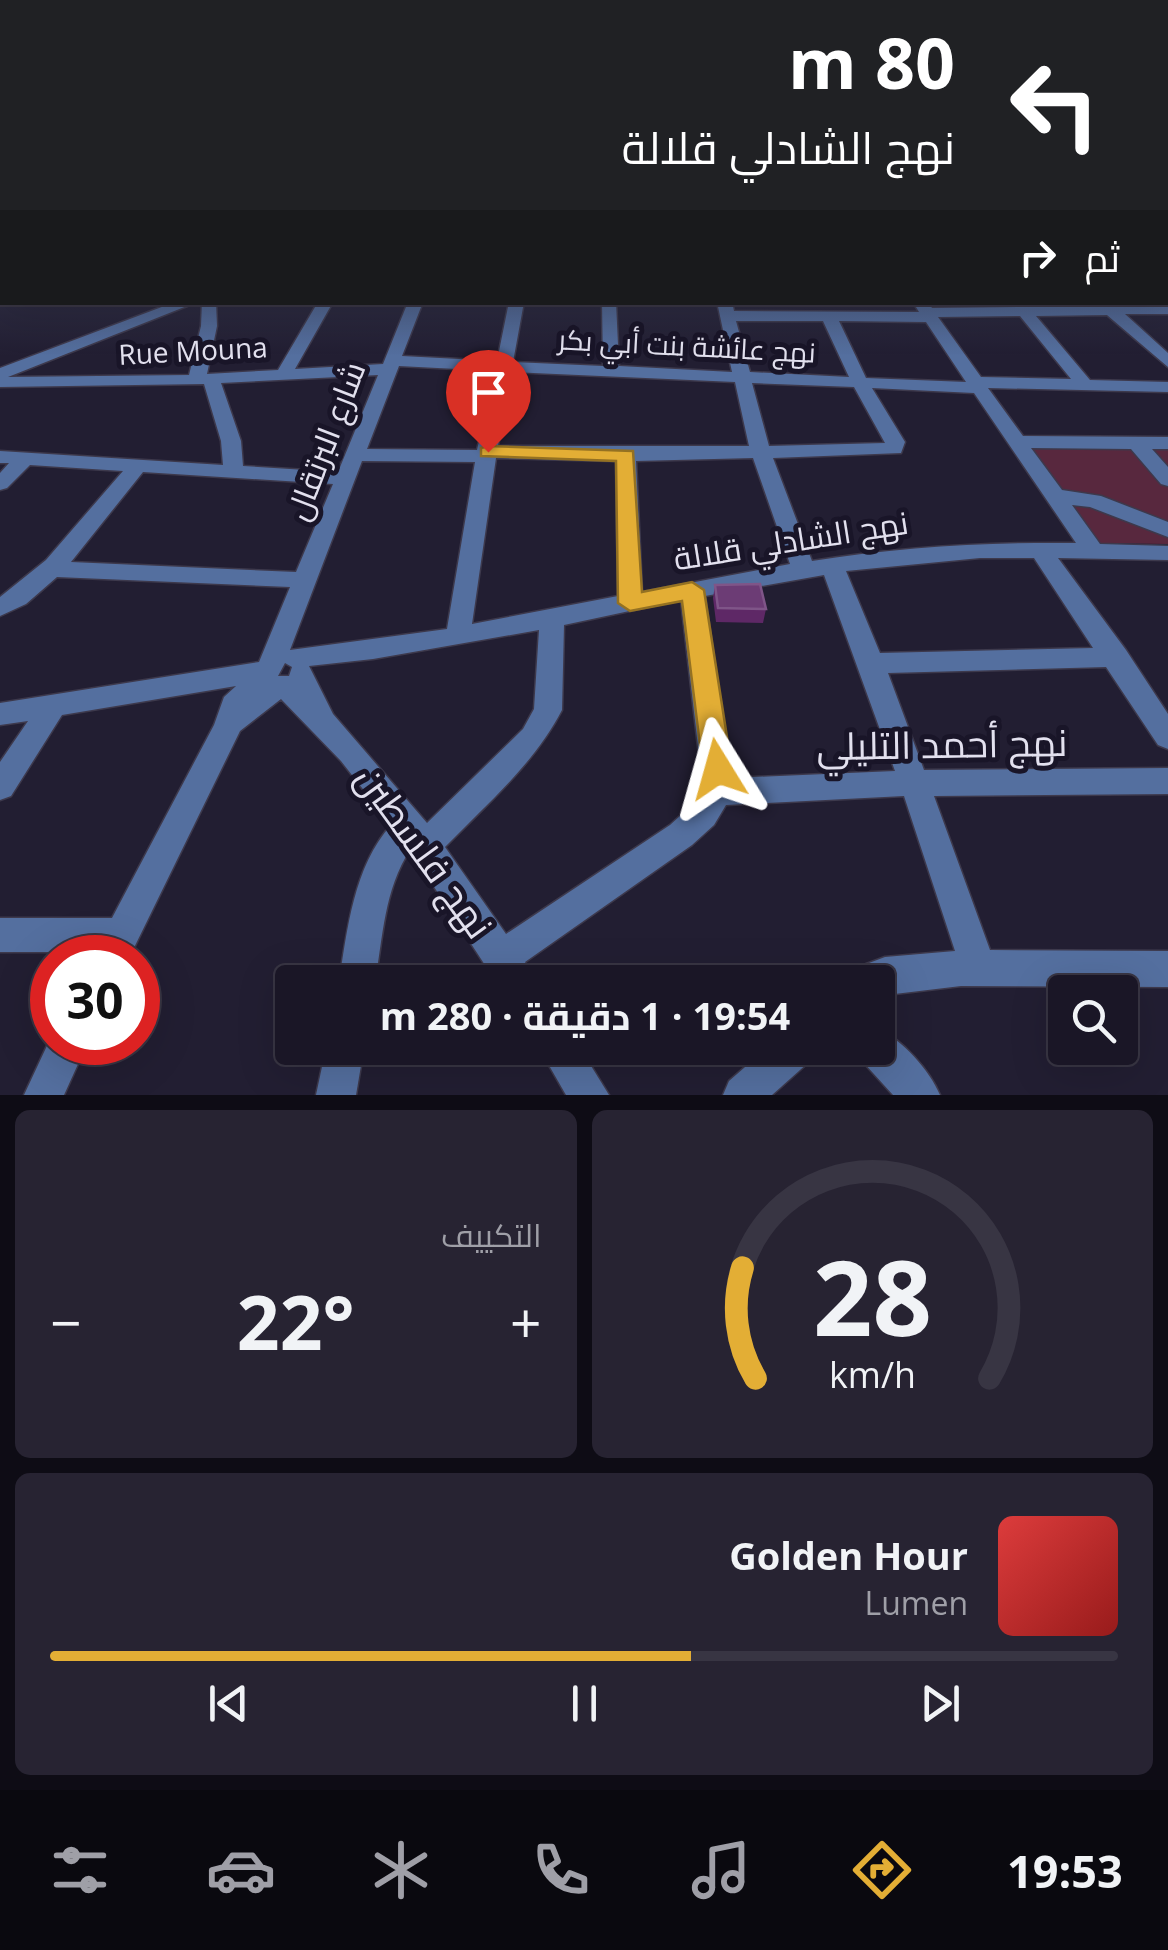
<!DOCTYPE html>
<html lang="ar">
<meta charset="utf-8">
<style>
body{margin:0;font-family:"Open Sans",Cairo,sans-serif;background:#272332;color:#f1f3f6;direction:rtl;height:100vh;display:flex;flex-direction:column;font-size:38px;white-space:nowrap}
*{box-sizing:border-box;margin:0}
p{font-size:32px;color:#9f9fa7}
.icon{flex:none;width:55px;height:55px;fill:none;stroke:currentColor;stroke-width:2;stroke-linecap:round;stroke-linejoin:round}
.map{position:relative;height:1095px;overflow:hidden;direction:ltr}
.drawer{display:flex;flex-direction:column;gap:15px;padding:15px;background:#0e0c15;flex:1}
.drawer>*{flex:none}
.top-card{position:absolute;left:0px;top:0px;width:1170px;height:305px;box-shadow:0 10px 40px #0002,0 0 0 2px #383543;direction:rtl;background:#202124;color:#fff;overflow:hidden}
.controls{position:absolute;left:1048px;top:975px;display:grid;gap:20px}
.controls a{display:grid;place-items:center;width:90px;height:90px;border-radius:10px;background:#1a1626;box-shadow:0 10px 40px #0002,0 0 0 2px #383543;font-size:50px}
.speed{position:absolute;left:30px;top:935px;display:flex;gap:20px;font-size:50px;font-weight:700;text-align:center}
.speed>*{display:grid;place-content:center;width:130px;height:130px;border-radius:50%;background:#1a1626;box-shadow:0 10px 40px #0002,0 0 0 2px #383543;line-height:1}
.speed .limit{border:15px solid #d22;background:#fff;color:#111}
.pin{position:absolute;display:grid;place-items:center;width:85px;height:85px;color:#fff;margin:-102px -42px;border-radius:50% 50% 50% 0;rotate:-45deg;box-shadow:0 0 10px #0007}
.pin .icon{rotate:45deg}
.me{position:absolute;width:110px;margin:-55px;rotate:352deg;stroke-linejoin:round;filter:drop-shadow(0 0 8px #0008)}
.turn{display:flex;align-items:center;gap:35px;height:210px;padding:0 50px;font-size:45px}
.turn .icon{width:130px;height:130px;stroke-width:2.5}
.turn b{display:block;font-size:70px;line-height:85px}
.then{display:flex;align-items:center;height:95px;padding:0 50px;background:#0003;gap:20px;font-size:38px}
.big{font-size:75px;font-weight:700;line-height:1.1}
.drawer .card{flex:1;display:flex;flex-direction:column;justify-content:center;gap:15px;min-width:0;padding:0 35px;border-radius:15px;background:#272332}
.drawer .dial{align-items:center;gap:0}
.dial svg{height:260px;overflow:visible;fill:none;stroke:#383543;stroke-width:7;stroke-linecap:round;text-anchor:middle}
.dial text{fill:#f1f3f6;stroke:none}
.song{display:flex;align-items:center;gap:30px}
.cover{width:120px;height:120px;border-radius:15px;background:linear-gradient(135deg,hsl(0 70% 55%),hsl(0 70% 35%))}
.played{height:10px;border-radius:5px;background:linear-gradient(90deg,#e3ae35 60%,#383543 60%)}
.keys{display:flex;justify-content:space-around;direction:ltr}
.heat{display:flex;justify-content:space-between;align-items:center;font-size:55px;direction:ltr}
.drawer .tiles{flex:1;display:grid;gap:15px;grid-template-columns:1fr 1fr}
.card:last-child{grid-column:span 2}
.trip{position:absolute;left:275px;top:965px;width:620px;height:100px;border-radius:10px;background:#1a1626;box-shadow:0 10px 40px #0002,0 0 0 2px #383543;font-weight:700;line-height:100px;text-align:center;direction:rtl}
.menu{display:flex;height:160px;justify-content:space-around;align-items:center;background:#0a090f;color:#9f9fa7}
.menu .icon{width:70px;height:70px}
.menu .on{color:#e3ae35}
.menu b{font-size:45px;color:#f1f3f6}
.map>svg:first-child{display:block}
.green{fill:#58283e}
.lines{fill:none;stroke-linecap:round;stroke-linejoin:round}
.minor-casing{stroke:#3d394c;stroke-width:3}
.minor{fill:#546f9f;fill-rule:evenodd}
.wall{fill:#5e2866}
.building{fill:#6c3c75;stroke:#7f5588;stroke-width:2.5}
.route{fill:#e3ae35;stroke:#947122;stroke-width:2.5}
.labels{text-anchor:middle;stroke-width:10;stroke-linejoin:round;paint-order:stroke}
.far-street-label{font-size:28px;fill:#e2e0ee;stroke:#191528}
.street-label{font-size:32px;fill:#e2e0ee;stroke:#191528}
.near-street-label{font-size:38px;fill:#e2e0ee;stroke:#191528}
</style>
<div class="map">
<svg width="1168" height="1095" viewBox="0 0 1168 1095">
<rect width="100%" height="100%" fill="#221e32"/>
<path class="green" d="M1026 443 1168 444V544L1096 543Z"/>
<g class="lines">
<g class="minor-casing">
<g id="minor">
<path d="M175 302H197L8 377 189 375 201 326 202 302H216L217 326 207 374 278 370 318 302H333L295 369 383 364 408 302H423L402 356 497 361 509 302H524L513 362 603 366 602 302H616L619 366 732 372 717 302H732L734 311 919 312 913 302H928L932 308 1102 306 1108 303 1168 304V314H1125L1168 353V367L1107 315 1036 316 1090 380 1168 382V392L988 388 1023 436 1168 437V449H1152L1168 467V486L1161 484 1131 449 1031 448 1062 490 1101 496 1168 522V537L1090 507 1072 505 1100 544 1168 546V560L1058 558 1126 650 1168 714V749L1158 745 1106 667 888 673 924 770 1168 768V794L934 796 990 950 1168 951V987L961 986 878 996V982H848L853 969 885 957 955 951 904 796 726 805 714 825 692 845 525 962 535 982H496L410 850C384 890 383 937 375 982H339C347 930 354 866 391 825L341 761 281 699 240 731 129 958H93L95 952H0V918H112L214 725 224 697 236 686 62 715 11 796 0 800V762L28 721 0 725V703L259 662 290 587 57 577 26 604 0 616V597L46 560 123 471 30 465 7 488 0 490V473L9 463H0V451L223 465 221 441 204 384 0 387V368ZM1020 316 1071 379 981 377 938 317ZM736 321H823L849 377 750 372ZM839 321 926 322 966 382 866 378ZM399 366 495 371 477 450 367 449ZM511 372 735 382 749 446H498ZM378 375 338 472 243 466 241 441 221 383ZM752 383 854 387 885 443 769 446ZM872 388 974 393 1076 543C988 542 900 547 812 561L773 458 901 453 905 442ZM496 458 616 461 618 596 472 624ZM753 458 790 564 642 592 636 461ZM362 461 475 462 447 629 290 650ZM143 472 333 484 296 572 71 562ZM980 558H1034L1093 648 880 653 846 571ZM824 575 895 771 731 778 705 596ZM681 600 703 790 692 805 670 825 506 934 445 847C487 804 534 764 562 710L564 625ZM539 630 534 709 523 729 427 823 333 714 309 666 373 659ZM285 663 292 667 289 676H278Z"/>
<path d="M878 1029C902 1039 930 1071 940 1095H893L863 1062 858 1048H878Z"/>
<path d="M52 1035V1042H88L64 1095H24Z"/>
<path d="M326 1048H364L356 1095H316Z"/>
<path d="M539 1048H580L609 1095H566Z"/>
<path d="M767 1048H814L809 1062 772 1095H723L729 1081Z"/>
</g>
</g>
<use href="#minor" class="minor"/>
</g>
<path class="wall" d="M715 585 766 609 763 623 716 622 713 598Z"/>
<path class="building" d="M760 584 766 609 718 608 715 585Z"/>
<linearGradient id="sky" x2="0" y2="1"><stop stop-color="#13101c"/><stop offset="0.57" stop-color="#3e415a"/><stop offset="1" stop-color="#3e415a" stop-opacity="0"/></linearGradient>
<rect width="1168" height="356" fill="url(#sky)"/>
<path class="route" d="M488 446 633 451 642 592 692 582 704 590 732 769 728 778 718 782 707 778 703 769 682 601 630 611 618 603 616 461 481 456V448Z"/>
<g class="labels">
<g class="far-street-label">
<text transform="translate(687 346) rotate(3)" y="10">نهج عائشة بنت أبي بكر</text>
<text transform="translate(193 351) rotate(-3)" y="10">Rue Mouna</text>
</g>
<g class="street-label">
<text transform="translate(326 441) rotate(-69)" y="11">شارع البرتقال</text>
<text transform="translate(791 541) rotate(-9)" y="11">نهج الشادلي قلالة</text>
</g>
<g class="near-street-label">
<text transform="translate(942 745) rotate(-1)" y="13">نهج أحمد التليلي</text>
<text transform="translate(424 852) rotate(54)" y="13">نهج فلسطين</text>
</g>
</g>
</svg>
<div class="controls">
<a><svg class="icon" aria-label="search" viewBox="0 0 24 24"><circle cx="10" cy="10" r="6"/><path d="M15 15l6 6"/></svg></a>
</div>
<div class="speed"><div class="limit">30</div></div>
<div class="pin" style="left:488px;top:452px;background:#d93025"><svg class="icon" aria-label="arrive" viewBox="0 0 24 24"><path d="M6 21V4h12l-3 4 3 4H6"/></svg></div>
<svg class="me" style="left:718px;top:769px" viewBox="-20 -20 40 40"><path d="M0-17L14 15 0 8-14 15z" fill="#e3ae35" stroke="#fff" stroke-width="4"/></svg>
<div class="trip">19:54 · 1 دقيقة · 280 m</div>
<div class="top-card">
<div class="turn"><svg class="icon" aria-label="left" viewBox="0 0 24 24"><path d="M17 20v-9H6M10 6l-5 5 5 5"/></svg><div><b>80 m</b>نهج الشادلي قلالة</div></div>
<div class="then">ثم<svg class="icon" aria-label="right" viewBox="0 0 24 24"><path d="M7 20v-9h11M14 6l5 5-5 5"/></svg></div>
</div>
</div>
<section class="drawer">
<div class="tiles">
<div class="card dial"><svg viewBox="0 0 100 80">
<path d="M14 69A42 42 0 1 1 86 69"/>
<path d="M14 69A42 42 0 0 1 10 35" stroke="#e3ae35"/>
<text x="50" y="56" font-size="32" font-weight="700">28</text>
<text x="50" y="72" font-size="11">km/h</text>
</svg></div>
<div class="card"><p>التكييف</p>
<div class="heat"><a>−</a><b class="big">22°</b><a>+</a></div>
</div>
<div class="card">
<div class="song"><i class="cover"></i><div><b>Golden Hour</b><p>Lumen</p></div></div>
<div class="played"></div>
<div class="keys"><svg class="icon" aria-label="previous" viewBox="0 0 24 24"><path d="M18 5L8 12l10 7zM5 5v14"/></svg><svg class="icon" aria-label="pause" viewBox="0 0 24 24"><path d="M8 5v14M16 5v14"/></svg><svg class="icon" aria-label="next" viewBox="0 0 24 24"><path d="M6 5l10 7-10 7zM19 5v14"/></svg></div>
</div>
</div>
</section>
<nav class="menu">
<b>19:53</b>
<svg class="icon on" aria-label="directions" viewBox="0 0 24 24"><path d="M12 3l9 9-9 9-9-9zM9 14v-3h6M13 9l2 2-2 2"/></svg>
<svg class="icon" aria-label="music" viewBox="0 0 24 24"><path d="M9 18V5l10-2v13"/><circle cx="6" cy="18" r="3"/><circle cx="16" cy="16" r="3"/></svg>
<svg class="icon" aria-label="phone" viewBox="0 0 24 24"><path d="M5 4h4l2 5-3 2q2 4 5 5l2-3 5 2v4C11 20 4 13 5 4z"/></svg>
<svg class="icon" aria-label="climate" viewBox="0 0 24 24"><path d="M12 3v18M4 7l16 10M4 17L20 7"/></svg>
<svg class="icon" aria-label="car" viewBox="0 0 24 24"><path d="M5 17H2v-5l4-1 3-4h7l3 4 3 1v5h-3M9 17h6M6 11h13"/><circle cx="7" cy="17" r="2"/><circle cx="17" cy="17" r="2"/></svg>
<svg class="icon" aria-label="filters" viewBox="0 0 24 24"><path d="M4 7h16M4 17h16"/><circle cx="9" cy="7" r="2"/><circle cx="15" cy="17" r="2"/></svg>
</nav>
